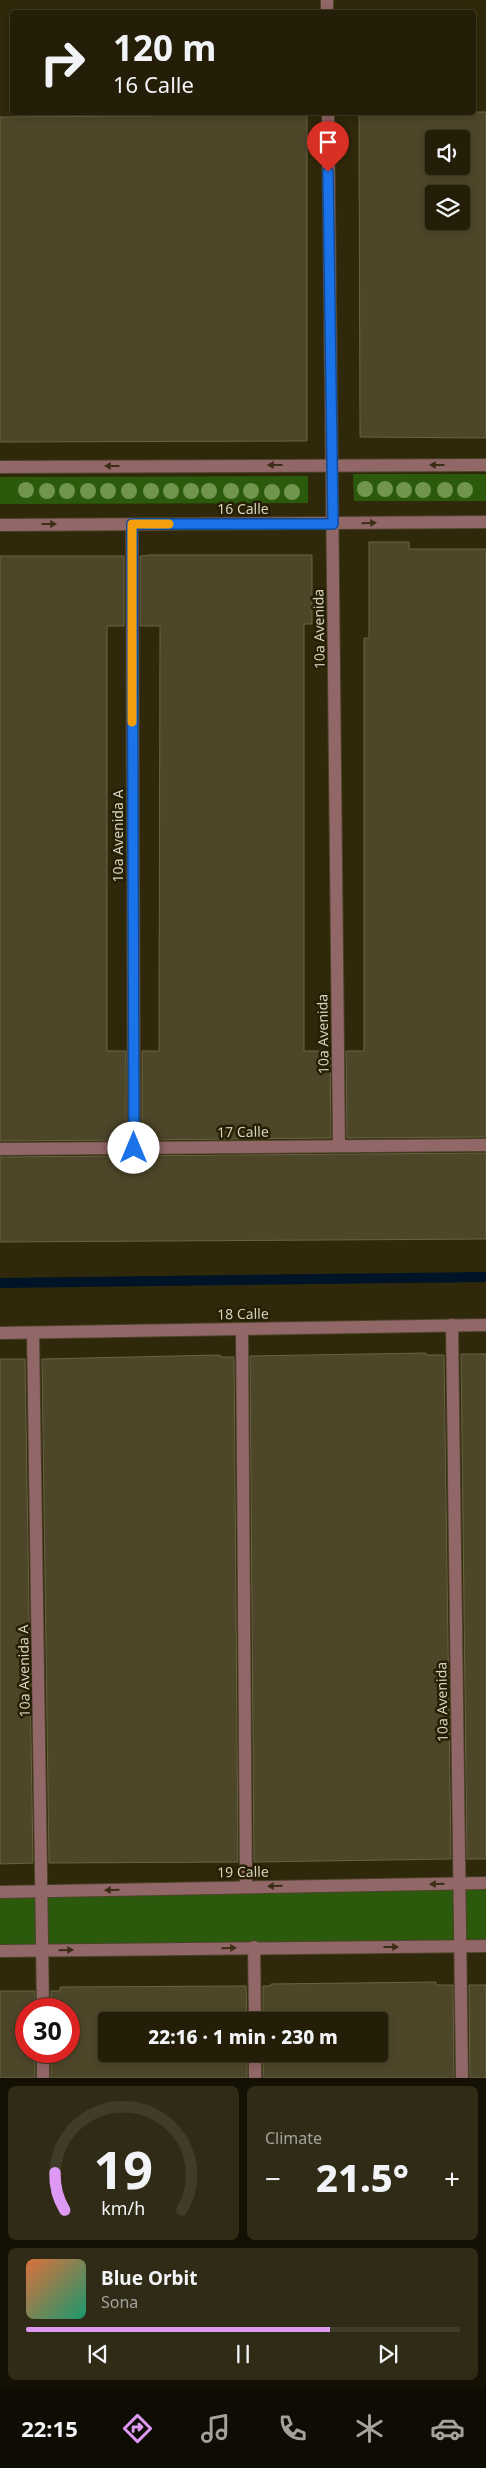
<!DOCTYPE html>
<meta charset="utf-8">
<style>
body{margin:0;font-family:"Noto Sans",sans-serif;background:#302b16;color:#f1f3f6;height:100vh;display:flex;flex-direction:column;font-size:19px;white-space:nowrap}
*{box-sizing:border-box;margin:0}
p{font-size:16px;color:#a3a29c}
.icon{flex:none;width:28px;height:28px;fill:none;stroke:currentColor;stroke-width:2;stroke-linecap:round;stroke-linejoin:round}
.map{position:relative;height:2078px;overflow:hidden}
.drawer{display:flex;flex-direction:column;gap:8px;padding:8px;background:#141004;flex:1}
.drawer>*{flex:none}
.hud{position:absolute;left:10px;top:10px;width:466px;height:105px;border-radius:5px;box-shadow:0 2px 8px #0003,0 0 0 1px #413c29;background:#241e08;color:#f1f3f6;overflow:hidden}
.tools{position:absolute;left:425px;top:130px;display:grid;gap:10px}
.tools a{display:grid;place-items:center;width:45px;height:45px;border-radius:5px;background:#241e08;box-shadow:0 2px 8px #0003,0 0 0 1px #413c29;font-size:25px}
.speed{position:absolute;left:15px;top:1998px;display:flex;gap:10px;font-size:25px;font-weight:700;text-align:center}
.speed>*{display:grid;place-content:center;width:65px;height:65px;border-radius:50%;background:#241e08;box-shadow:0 2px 8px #0003,0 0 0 1px #413c29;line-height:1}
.speed .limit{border:8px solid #d22;background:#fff;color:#111}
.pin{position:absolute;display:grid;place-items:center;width:42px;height:42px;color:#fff;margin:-51px -21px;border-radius:50% 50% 50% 0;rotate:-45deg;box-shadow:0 0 5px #0007}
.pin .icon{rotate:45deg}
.me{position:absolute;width:55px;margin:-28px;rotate:0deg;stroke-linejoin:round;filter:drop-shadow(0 0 4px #0008)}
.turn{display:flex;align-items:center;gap:18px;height:105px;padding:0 20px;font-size:22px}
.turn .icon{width:65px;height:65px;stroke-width:2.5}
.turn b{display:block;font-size:35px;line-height:42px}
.big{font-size:38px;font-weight:800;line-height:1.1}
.drawer .tile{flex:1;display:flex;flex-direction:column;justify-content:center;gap:8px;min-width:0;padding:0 18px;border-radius:8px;background:#302b16}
.drawer .dial{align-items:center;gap:0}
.dial svg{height:130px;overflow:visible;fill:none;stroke:#413c29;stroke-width:7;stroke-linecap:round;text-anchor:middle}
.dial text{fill:#f1f3f6;stroke:none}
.song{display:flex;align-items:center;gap:15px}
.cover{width:60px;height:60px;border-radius:8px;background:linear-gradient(135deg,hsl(20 70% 55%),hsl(160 70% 35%))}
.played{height:5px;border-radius:2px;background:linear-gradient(90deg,#dd99f3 70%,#413c29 70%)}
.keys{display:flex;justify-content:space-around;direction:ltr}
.heat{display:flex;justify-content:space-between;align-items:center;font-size:28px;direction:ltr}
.drawer .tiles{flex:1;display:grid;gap:8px;grid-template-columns:1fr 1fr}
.tile:last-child{grid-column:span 2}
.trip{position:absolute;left:98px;top:2012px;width:290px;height:50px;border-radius:5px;background:#241e08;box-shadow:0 2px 8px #0003,0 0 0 1px #413c29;font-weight:800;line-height:50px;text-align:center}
.tabs{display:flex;height:80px;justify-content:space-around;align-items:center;background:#0e0c03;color:#a3a29c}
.tabs .icon{width:35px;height:35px}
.tabs .selected{color:#dd99f3}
.tabs b{font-size:22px;color:#f1f3f6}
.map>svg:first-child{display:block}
.green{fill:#2b5a0c}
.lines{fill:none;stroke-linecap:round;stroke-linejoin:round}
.stream{stroke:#001427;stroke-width:10}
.building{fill:#4e4629;stroke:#6a6244;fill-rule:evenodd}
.minor-casing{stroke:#4b4328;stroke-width:14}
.minor{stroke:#926768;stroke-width:12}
.tree{fill:#71944e}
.oneway{fill:#3c2d17}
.route-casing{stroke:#114b97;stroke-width:12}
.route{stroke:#1a73e8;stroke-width:9}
.slow{stroke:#f59e0b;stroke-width:9}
.labels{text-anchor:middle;stroke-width:5;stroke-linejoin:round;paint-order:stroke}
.street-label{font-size:14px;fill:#d6d2c2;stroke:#261f03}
</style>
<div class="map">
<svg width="486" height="2078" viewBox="0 0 486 2078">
<rect width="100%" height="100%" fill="#30280b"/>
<g class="green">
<path d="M353 474H486V501H354Z"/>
<path d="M308 476V503L0 504V477Z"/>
<path d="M486 1883V1946L0 1951V1892Z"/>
</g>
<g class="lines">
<path class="stream" d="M0 1283 486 1277"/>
</g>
<g class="building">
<path d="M151 112H307V441L0 442V117L151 116Z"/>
<path d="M359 112H486V438L360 437ZM434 139H461V166H434ZM434 194H461V221H434Z"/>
<path d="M369 542H409V549H486V1137L347 1138 346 1051H364V638H369Z"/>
<path d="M149 555H312V624H304V1051H330L331 1138 142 1140V1051H159L160 626H140V556Z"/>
<path d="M0 556H124V626H107V1051H126V1140L0 1141Z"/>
<path d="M486 1153V1239L0 1242V1157Z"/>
<path d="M426 1353V1355H444L451 1859 254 1862 250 1356Z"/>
<path d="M461 1354H486V1859H467Z"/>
<path d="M220 1355V1357H234L238 1862 49 1863 42 1359Z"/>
<path d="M0 1359H25L33 1863 0 1864Z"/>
<path d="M436 1982V1985H453L454 2078H263V2054H379V2021H263V1986H271V1984Z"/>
<path d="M469 1985H486V2078H470Z"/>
<path d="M246 1986 247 2021H106V2054H247V2078H51V2051H69V2009H51V1991H60V1987Z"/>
<path d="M0 1991H35V2009H26V2051H35V2078H0Z"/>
</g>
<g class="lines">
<g class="minor-casing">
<g id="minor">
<path d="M327 0V12"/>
<path d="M328 112 339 1145"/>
<path d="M0 467 486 465"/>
<path d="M132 524 134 1148"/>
<path d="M0 525 486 522"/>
<path d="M0 1149 486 1145"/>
<path d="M452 1325 462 2078"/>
<path d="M242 1329 246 1887"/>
<path d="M0 1333 486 1325"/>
<path d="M33 1333 43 2009"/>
<path d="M0 1892 486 1883"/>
<path d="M254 1947 255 2021"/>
<path d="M0 1951 486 1946"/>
<path d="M43 2051V2078"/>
<path d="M255 2054V2078"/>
</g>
</g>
<use href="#minor" class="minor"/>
</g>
<g class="tree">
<circle cx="365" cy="489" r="8"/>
<circle cx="385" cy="489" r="8"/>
<circle cx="26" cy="490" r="8"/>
<circle cx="404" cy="490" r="8"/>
<circle cx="423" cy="490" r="8"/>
<circle cx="445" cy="490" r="8"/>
<circle cx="465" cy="490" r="8"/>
<circle cx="47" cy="491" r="8"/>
<circle cx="67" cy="491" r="8"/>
<circle cx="88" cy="491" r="8"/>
<circle cx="108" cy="491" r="8"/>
<circle cx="129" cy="491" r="8"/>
<circle cx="151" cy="491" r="8"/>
<circle cx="171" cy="491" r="8"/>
<circle cx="191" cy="491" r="8"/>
<circle cx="209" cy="491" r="8"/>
<circle cx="231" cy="491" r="8"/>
<circle cx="251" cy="491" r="8"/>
<circle cx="272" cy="492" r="8"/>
<circle cx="292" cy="492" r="8"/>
</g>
<defs><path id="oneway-solid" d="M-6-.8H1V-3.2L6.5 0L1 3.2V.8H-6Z" transform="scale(1.25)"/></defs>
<g class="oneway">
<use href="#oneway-solid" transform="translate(275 465) rotate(180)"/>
<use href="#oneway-solid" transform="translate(437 465) rotate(-180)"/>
<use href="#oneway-solid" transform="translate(112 466) rotate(180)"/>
<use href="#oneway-solid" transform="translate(369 523) rotate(-1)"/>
<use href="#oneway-solid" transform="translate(49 524)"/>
<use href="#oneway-solid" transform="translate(437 1884) rotate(179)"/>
<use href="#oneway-solid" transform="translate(275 1886) rotate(179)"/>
<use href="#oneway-solid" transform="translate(112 1890) rotate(179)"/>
<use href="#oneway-solid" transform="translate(391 1947)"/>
<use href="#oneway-solid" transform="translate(229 1948) rotate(-1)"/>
<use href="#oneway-solid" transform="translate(66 1950) rotate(-1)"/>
</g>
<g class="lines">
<g class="route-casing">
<path id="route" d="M134 1148 132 524H333L328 172"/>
</g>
<use href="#route" class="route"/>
<path class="slow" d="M132 722V524H169"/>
</g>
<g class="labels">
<g class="street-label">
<text x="243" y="514">16 Calle</text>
<text transform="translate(319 629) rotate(-91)" y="5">10a Avenida</text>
<text transform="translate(118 836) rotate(-90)" y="5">10a Avenida A</text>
<text transform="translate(323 1034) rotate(-91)" y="5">10a Avenida</text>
<text transform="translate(243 1132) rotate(-1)" y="5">17 Calle</text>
<text transform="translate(243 1314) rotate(-1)" y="5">18 Calle</text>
<text transform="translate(24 1671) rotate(-91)" y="5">10a Avenida A</text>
<text transform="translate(442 1702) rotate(-91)" y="5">10a Avenida</text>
<text transform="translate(243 1872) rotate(-1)" y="5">19 Calle</text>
</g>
</g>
</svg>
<div class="tools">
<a><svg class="icon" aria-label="sound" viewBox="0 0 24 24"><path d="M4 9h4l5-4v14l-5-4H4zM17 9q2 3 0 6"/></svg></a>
<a><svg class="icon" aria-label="layers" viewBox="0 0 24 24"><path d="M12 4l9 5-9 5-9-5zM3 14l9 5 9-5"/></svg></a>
</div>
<div class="speed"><div class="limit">30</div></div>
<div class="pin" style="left:328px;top:172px;background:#d93025"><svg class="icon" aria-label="arrive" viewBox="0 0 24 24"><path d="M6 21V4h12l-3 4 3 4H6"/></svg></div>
<svg class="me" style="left:134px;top:1148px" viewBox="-20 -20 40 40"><circle r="19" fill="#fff"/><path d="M0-13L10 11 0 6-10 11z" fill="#1a73e8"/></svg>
<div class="trip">22:16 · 1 min · 230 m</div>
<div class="hud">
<div class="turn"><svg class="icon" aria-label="right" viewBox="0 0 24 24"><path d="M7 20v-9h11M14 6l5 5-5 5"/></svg><div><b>120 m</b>16 Calle</div></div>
</div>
</div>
<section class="drawer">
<div class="tiles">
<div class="tile dial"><svg viewBox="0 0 100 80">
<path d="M14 69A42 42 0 1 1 86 69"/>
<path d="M14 69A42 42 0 0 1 8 46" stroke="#dd99f3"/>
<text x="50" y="56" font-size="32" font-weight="700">19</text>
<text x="50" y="72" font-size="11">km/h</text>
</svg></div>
<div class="tile"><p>Climate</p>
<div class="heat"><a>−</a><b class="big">21.5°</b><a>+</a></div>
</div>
<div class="tile">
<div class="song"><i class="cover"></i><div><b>Blue Orbit</b><p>Sona</p></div></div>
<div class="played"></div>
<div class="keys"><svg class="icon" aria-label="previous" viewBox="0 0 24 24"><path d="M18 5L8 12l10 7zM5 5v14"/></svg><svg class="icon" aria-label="pause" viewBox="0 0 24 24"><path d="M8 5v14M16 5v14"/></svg><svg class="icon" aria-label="next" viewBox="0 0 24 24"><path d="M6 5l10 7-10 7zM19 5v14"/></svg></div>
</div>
</div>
</section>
<nav class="tabs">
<b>22:15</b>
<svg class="icon selected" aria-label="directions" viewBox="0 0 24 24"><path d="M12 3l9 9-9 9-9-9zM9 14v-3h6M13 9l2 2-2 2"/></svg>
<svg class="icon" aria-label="music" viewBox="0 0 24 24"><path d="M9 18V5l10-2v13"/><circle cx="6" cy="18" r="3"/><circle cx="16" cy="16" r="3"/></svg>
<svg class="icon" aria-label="phone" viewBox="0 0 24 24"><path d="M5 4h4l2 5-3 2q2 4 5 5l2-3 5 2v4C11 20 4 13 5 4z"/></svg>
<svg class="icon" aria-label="climate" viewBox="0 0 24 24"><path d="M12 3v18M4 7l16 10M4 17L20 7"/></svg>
<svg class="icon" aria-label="car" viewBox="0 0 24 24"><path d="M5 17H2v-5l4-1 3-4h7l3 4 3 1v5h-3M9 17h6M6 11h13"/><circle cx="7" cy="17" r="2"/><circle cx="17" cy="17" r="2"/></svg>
</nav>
